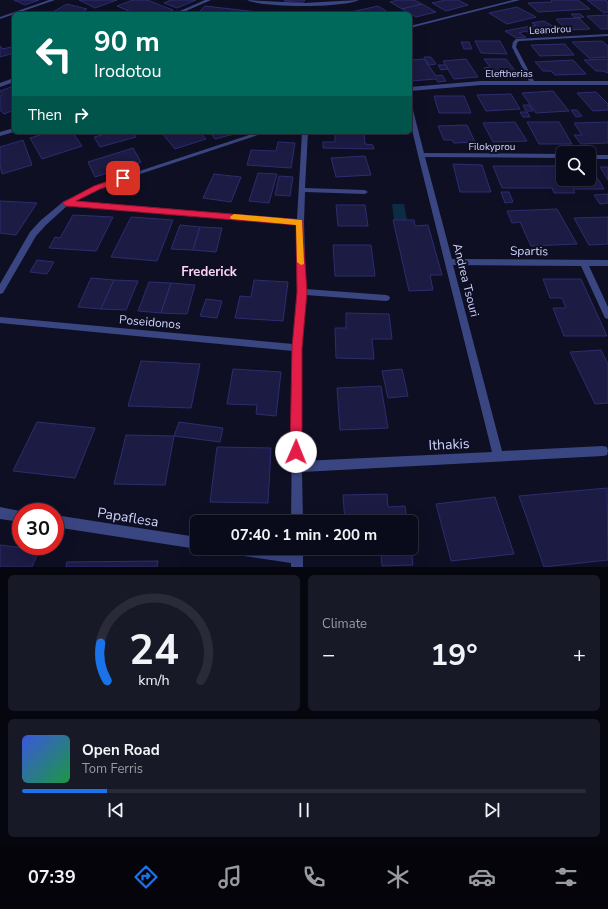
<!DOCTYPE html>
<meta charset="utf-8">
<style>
body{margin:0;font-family:"Nunito Sans",sans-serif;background:#181927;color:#f1f3f6;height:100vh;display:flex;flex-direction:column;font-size:15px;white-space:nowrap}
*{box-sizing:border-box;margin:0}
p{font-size:13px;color:#999ba2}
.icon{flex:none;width:22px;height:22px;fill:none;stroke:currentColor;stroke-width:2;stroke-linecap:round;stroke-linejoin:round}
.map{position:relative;height:567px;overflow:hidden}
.details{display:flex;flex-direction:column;gap:8px;padding:8px;background:#06060e;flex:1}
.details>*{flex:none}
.guide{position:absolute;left:12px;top:12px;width:400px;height:122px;border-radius:6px;box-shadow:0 4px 16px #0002,0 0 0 1px #2a2b39;background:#00695c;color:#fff;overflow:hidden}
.fabs{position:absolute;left:556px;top:146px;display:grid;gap:8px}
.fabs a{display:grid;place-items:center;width:40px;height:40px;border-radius:6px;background:#0a0b1a;box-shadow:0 4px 16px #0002,0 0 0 1px #2a2b39;font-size:20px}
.speed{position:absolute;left:12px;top:503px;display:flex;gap:8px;font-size:20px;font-weight:700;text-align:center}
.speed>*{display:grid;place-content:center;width:52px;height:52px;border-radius:50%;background:#0a0b1a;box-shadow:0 4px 16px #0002,0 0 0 1px #2a2b39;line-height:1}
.speed .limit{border:6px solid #d22;background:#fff;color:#111}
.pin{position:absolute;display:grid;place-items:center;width:34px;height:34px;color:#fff;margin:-17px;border-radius:8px;box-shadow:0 2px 6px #0006}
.me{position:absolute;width:44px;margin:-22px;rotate:1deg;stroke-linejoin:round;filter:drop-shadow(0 0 3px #0008)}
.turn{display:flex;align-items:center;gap:14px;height:84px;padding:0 16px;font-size:18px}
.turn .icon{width:52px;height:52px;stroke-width:2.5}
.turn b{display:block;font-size:28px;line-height:34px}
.then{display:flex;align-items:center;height:38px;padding:0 16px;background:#0003;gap:8px;font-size:15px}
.big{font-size:30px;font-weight:700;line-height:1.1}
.details .widget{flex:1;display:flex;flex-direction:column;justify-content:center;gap:6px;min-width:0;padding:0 14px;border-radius:6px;background:#181927}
.details .dial{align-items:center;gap:0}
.dial svg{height:104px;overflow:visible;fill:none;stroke:#2a2b39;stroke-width:7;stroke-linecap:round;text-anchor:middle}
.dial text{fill:#f1f3f6;stroke:none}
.song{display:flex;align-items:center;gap:12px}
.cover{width:48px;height:48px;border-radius:6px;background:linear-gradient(135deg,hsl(230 70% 55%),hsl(140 70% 35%))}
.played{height:4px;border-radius:2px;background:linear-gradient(90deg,#1a73e8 15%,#2a2b39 15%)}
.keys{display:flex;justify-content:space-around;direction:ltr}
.heat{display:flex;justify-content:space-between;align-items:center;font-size:22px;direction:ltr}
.details .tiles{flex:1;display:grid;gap:8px;grid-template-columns:1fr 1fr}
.widget:last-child{grid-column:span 2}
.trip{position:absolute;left:190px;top:515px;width:228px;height:40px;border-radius:6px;background:#0a0b1a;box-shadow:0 4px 16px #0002,0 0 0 1px #2a2b39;font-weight:700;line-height:40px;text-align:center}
.tabs{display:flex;height:64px;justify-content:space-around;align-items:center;background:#04040a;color:#999ba2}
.tabs .icon{width:28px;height:28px}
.tabs .active{color:#1a73e8}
.tabs b{font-size:18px;color:#f1f3f6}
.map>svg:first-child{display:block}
.water{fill:#0c2c44}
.building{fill:#1b1b44;stroke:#2d2d70}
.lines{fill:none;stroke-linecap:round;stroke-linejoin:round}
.street{fill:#3a4682;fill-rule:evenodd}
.route{fill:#e11d48;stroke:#92132f}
.slow{fill:#f59e0b}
.labels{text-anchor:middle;stroke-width:4;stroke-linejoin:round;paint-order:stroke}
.far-street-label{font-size:10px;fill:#d1d5fe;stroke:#0e0f23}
.street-label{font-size:12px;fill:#d1d5fe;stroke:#0e0f23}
.neighbourhood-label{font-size:13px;font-weight:bold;fill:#fed3f8;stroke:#0e0f23}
.near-street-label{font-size:14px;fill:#d1d5fe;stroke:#0e0f23}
</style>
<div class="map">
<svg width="608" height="567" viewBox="0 0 608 567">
<rect width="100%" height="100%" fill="#0e0f23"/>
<path class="water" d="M392 204H404L407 220H394Z"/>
<g class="building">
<path d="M14 0H39L25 5Z"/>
<path d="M79 0H117L95 8Z"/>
<path d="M133 0H147L173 10 165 14H136L117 6Z"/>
<path d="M171 0H196L177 8 164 3Z"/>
<path d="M285 0H305L303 3 284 1Z"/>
<path d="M398 0H414L422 4 402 9 390 2Z"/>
<path d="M446 0H458L468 5 446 11 432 3Z"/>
<path d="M551 0H578L590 9 538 12 528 3 552 2Z"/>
<path d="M587 0H606L608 2V12L604 13Z"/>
<path d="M67 4 87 9 78 14 51 13Z"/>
<path d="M422 4 436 12 416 17 402 9Z"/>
<path d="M205 6 249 11 272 14H197Z"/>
<path d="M378 6 391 14H342Z"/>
<path d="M517 7 536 17 507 24 489 13Z"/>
<path d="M571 14H580L584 17 575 18Z"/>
<path d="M608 15V29H601L587 16Z"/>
<path d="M579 18 590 29 566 30 556 19Z"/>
<path d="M544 21 556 28 529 33 526 31 519 33 526 37 516 38 505 31 536 25 532 23Z"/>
<path d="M475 41H500L507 54 481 53Z"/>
<path d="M602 41 608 46V57L589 58 572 42Z"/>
<path d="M461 42H469L472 49H464Z"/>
<path d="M565 44 574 55 540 56 531 45Z"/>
<path d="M0 46 3 49 11 47 14 53 0 57Z"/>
<path d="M424 57H431L436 64 429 65Z"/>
<path d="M424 59 436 76 442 75 446 81 438 82 436 79 411 81 410 60Z"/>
<path d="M466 59 478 77 454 79 443 61Z"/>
<path d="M484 59H506L516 72H505L507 76 490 77 484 68 490 67Z"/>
<path d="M608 59V73L603 71H596L584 60Z"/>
<path d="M573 60 586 74 555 75 551 71H543L535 62Z"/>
<path d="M438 65H446L448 69 441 70Z"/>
<path d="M14 86V110L4 114 0 110V96L2 95 0 91Z"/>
<path d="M553 91 569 111 536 113 522 93Z"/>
<path d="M596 92 608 104V110L593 111 577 93Z"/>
<path d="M511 94 520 109 486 111 477 95Z"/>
<path d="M434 96H464L471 113H439Z"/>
<path d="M523 105H529L533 111H526Z"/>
<path d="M571 110H577L582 116 576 117Z"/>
<path d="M520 112H527L530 117H523Z"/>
<path d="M515 122 527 141 493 142 483 123Z"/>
<path d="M527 122H559L572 144H539Z"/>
<path d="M608 122V143L581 144 574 135H582L574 123Z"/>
<path d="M467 125 475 142 454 143 452 140H444L438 126Z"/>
<path d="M50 132H72L82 146 42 159 30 138Z"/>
<path d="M100 132H133L136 137 100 147 94 137 102 135Z"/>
<path d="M167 132H200L206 139 175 149 162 133Z"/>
<path d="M210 132H237L238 133 215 139Z"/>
<path d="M335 132H364L365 144 373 145 374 149 323 148V142H335Z"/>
<path d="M23 140 32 165 2 174 0 165V147Z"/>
<path d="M278 142 295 143 291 168 247 165 251 150 276 151Z"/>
<path d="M133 148 141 162 95 177 88 162Z"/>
<path d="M365 156 371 175 336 177 331 158Z"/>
<path d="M453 164 482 165 491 192H460Z"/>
<path d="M493 166H563V179H589L590 166 604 189H573L575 193H554L552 188H502Z"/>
<path d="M600 167H608V180Z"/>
<path d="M258 173 277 174 269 203 249 201Z"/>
<path d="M214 174 241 177 231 202 203 198Z"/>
<path d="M279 176 293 177 290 196 275 195Z"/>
<path d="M501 192H509L513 202 505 203Z"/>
<path d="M608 194V203L600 204 594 195Z"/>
<path d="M0 201 37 203 16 235 0 233Z"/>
<path d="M336 205H365L368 226H338Z"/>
<path d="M557 209 577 244 531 246 520 222 512 223 507 211Z"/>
<path d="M73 215 113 217 96 251 49 248 55 237 60 238Z"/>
<path d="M131 217 173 220 157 261 111 257Z"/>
<path d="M608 217V244L589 245 574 218Z"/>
<path d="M393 220H414L415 226 428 225 442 275H430L433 290 409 291Z"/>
<path d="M180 225 200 227 193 250 171 249Z"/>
<path d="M200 227 222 228 216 252 193 250Z"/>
<path d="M333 245H371L375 276H335Z"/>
<path d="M37 260 54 262 47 274 30 272Z"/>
<path d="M91 278 114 280 101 309 78 307Z"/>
<path d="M543 279H581L607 336H564L553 308H566L562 298H550Z"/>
<path d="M114 280 138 281 126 310 101 309Z"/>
<path d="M254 280 288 282 283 321 235 318 240 296 251 297Z"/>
<path d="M149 282 171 283 161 313 138 311Z"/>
<path d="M171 283 195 285 187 314 161 313Z"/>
<path d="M206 299 222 301 217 318 200 316Z"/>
<path d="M346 313 389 314 392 339H372L374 359 336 358 335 328H346Z"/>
<path d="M601 350 608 364V403L595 404 570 352Z"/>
<path d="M141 361 200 364 191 408 128 406Z"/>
<path d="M233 369 281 372 276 416 256 414 257 405 227 404Z"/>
<path d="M402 369 408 396 388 398 382 371Z"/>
<path d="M381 386 388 428 340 430 337 388Z"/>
<path d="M37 422 95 428 75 478 13 471Z"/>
<path d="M179 422 223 428 220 442 174 436Z"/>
<path d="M126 435 174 436 165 485 114 484Z"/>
<path d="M217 447 271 448 268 503 210 502Z"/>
<path d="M607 488 608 560 544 567 519 496Z"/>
<path d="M387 494 388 507 405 506 407 522H345L343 495Z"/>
<path d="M495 497 514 554 451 561 436 504Z"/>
<path d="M0 545 39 550 32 567H0Z"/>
<path d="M346 548H411L413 565 382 566 381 554 347 555Z"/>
<path d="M158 561 157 567H66L67 562Z"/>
</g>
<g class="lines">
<g class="street">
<path d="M49 0H55L0 19V17Z"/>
<path d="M205 0H211L179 14H173Z"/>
<path d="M247 0 303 3 359 0C343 8 263 8 247 0Z"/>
<path d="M513 0H520L410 28V26Z"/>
<path d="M608 34V36L519 41 517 43 516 47 534 81H608V85H481L410 91V87L481 81H529L512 47 513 42 516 39Z"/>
<path d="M14 78V82L0 87V83Z"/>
<path d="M410 108 413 110 424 153 563 154V158L425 157 452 259 608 260V266H589L608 307V319L605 318 604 316 581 266 453 265 502 451 603 446 607 447 608 451 607 455 603 456 302 472 303 522H291L293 351 0 323V317L293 344 298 292 296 224 68 205 46 225 36 236 3 293 0 294V284L30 232 40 221 64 201 109 181 258 132H267L113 183 75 201 297 219 302 132H308L305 188 365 190 368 192 365 194 305 192 304 222 306 289 386 295 389 296 390 298 389 300 386 301 306 295 301 348 302 461 492 452 418 155 410 121Z"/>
<path d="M14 128V132L0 136V132Z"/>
<rect x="589" y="155" width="19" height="4"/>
<path d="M0 507 25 512H21V522L0 519Z"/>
<path d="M55 515 197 537V548H199L197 549 55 527Z"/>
<path d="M224 548H269L291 551V548H303V567H291V563L230 554 226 552Z"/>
</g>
</g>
<path class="route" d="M123 176 127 178 126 180 100 189 76 201 302 220 307 292 302 348V452L300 456 296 458 292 456 290 452 292 348 297 292 296 225 66 206 62 203 94 186Z"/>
<path class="slow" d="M234 214 302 220 304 264 301 265 297 262 296 225 231 219 230 217Z"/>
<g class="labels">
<g class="far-street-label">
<text transform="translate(550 29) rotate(-3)" y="4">Leandrou</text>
<text x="509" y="77">Eleftherias</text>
<text x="492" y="150">Filokyprou</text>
</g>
<g class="street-label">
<text transform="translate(529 251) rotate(1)" y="4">Spartis</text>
<text transform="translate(466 280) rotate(76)" y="4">Andrea Tsouri</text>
<text transform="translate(150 322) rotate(5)" y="4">Poseidonos</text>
</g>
<g class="neighbourhood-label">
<text x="209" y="276">Frederick</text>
</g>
<g class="near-street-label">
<text transform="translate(449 444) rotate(-3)" y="5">Ithakis</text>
<text transform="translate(128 517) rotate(9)" y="5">Papaflesa</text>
</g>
</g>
</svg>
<div class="fabs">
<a><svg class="icon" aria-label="search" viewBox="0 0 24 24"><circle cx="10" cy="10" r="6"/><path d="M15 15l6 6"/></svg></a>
</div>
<div class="speed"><div class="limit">30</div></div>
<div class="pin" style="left:123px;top:178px;background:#d93025"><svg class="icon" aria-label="arrive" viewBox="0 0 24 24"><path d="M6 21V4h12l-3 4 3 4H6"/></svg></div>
<svg class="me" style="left:296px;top:452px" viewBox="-20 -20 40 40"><circle r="19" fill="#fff"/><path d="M0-13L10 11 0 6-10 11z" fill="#e11d48"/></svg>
<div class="trip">07:40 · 1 min · 200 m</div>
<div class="guide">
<div class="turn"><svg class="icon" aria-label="left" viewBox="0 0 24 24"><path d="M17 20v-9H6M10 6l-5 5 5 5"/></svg><div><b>90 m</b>Irodotou</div></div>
<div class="then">Then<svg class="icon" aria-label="right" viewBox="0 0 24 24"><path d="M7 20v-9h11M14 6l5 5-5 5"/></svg></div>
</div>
</div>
<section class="details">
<div class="tiles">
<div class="widget dial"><svg viewBox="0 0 100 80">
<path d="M14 69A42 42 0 1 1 86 69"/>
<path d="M14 69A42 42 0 0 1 9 40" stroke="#1a73e8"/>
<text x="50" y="56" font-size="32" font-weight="700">24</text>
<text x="50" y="72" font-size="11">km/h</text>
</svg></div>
<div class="widget"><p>Climate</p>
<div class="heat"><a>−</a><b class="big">19°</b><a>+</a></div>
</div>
<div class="widget">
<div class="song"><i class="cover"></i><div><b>Open Road</b><p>Tom Ferris</p></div></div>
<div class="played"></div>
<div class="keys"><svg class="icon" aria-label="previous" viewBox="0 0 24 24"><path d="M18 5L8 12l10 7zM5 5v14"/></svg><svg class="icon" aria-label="pause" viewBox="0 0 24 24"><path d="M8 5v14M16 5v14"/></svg><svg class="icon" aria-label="next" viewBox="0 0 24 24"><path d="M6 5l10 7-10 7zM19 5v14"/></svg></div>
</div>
</div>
</section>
<nav class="tabs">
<b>07:39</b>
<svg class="icon active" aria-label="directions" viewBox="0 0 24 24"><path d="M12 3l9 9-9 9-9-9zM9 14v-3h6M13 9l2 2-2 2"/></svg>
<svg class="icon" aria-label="music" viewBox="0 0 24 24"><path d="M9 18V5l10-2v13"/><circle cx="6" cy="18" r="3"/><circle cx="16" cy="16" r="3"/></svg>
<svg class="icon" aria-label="phone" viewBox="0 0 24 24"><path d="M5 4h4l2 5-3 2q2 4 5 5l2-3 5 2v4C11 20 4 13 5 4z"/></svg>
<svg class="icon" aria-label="climate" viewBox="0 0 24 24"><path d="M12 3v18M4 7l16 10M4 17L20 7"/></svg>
<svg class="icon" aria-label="car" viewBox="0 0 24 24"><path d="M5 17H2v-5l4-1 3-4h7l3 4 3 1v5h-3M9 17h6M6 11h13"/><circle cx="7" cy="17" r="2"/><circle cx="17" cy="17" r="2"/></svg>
<svg class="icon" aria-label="filters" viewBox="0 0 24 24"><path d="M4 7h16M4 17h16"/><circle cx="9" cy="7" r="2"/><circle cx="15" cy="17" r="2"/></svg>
</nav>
